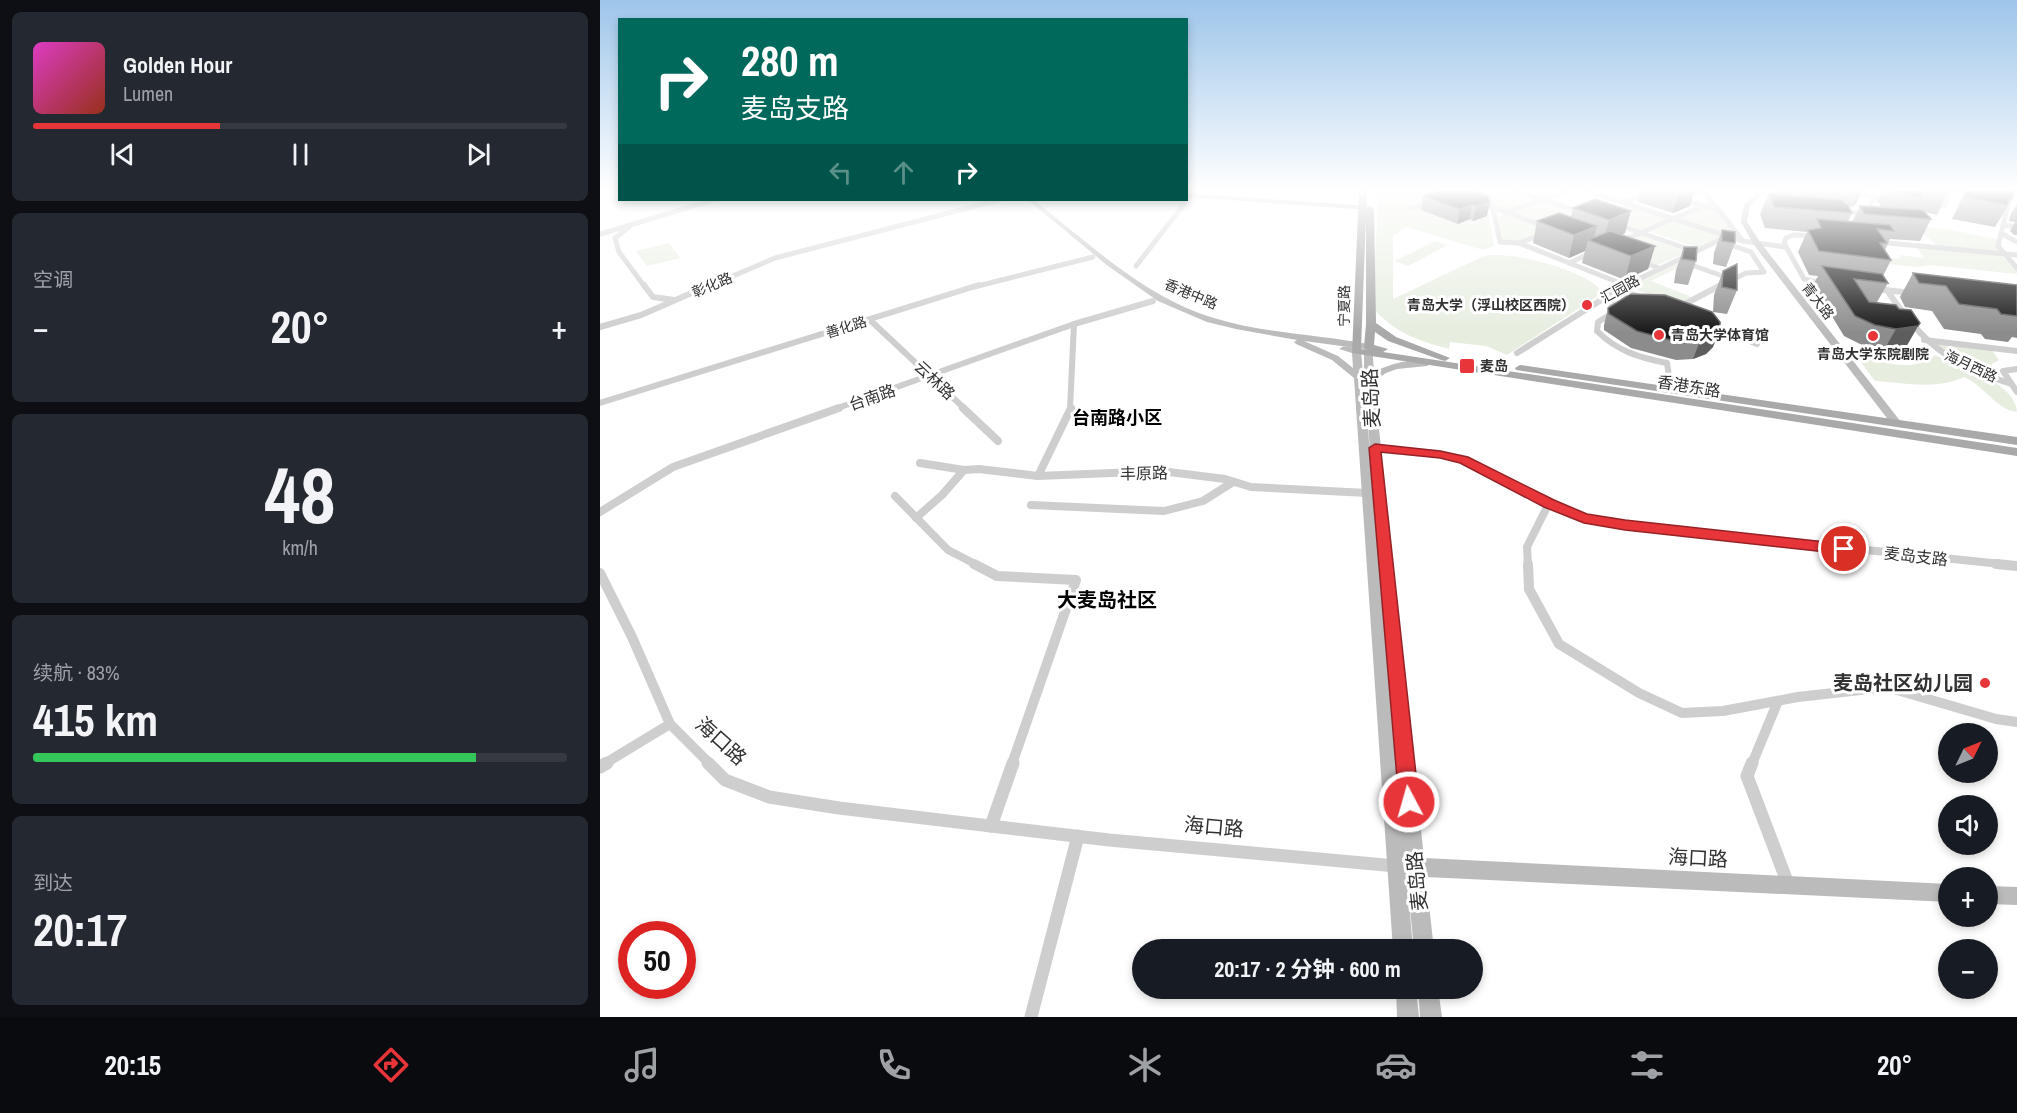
<!DOCTYPE html>
<html lang="zh">
<meta charset="utf-8">
<style>
body{margin:0;font-family:"Archivo Narrow","Noto Sans SC",sans-serif;background:#242831;color:#f1f3f6;height:100vh;display:flex;flex-direction:column;font-size:22px;white-space:nowrap}
*{box-sizing:border-box;margin:0}
p{font-size:20px;color:#9ea1a6}
.icon{flex:none;width:33px;height:33px;fill:none;stroke:currentColor;stroke-width:2;stroke-linecap:round;stroke-linejoin:round}
.map{position:relative;flex:1;overflow:hidden}
.drawer{display:flex;flex-direction:column;gap:12px;padding:12px;background:#0d0f14;width:600px}
.drawer>*{flex:none}
.banner{position:absolute;left:18px;top:18px;width:570px;height:183px;border-radius:0px;box-shadow:0 3px 9px #0003;background:#00695c;color:#fff;overflow:hidden}
.needle{width:39px;rotate:47deg}
.controls{position:absolute;left:1338px;top:723px;display:grid;gap:12px}
.controls a{display:grid;place-items:center;width:60px;height:60px;border-radius:50%;background:#171b24;box-shadow:0 3px 9px #0003;font-size:30px}
.speed{position:absolute;left:18px;top:921px;display:flex;gap:12px;font-size:30px;font-weight:700;text-align:center}
.speed>*{display:grid;place-content:center;width:78px;height:78px;border-radius:50%;background:#171b24;box-shadow:0 3px 9px #0003;line-height:1}
.speed .limit{border:9px solid #d22;background:#fff;color:#111}
.pin{position:absolute;display:grid;place-items:center;width:51px;height:51px;color:#fff;margin:-26px;border:3px solid #fff;border-radius:50%;box-shadow:0 2px 6px #0007}
.me{position:absolute;width:66px;margin:-33px;rotate:354deg;stroke-linejoin:round;filter:drop-shadow(0 0 4px #0008)}
.turn{display:flex;align-items:center;gap:21px;height:126px;padding:0 24px;font-size:27px}
.turn .icon{width:78px;height:78px;stroke-width:2.5}
.turn b{display:block;font-size:42px;line-height:51px}
.lanes{display:flex;align-items:center;height:57px;padding:0 24px;background:#0003;justify-content:center;gap:30px;direction:ltr}
.lanes .off{opacity:.35}
.big{font-size:45px;font-weight:700;line-height:1.1}
.drawer .card{flex:1;display:flex;flex-direction:column;justify-content:center;gap:9px;min-width:0;padding:0 21px;border-radius:9px;background:#242831}
.drawer .dial{align-items:center;gap:0}
.dial b{font-size:78px;line-height:1}
.song{display:flex;align-items:center;gap:18px}
.cover{width:72px;height:72px;border-radius:9px;background:linear-gradient(135deg,hsl(310 70% 55%),hsl(10 70% 35%))}
.played{height:6px;border-radius:3px;background:linear-gradient(90deg,#e7353a 35%,#363941 35%)}
.keys{display:flex;justify-content:space-around;direction:ltr}
.heat{display:flex;justify-content:space-between;align-items:center;font-size:33px;direction:ltr}
.charge{height:9px;border-radius:4px;background:linear-gradient(90deg,#34c759 83%,#363941 0)}
.trip{position:absolute;left:532px;top:939px;width:351px;height:60px;border-radius:30px;background:#171b24;box-shadow:0 3px 9px #0003;font-weight:700;line-height:60px;text-align:center}
.dock{display:flex;height:96px;justify-content:space-around;align-items:center;background:#090b0e;color:#9ea1a6}
.dock .icon{width:42px;height:42px}
.dock .current{color:#e7353a}
.dock b{font-size:27px;color:#f1f3f6}
main{display:flex;flex:1;min-height:0}
.map>svg:first-child{display:block}
.green{fill:#e7eee0}
.lines{fill:none;stroke-linecap:round;stroke-linejoin:round}
.street-far4{stroke:#cecece;stroke-width:5}
.street-far3{stroke:#cecece;stroke-width:6}
.street-far2{stroke:#cecece;stroke-width:8}
.street-far1{stroke:#cecece;stroke-width:10}
.street{stroke:#cecece;stroke-width:13}
.secondary{fill:#bbb;fill-rule:evenodd}
.primary{fill:#a9a9a9;fill-rule:evenodd}
.wall{fill:#8c8c8c}
.shaded-wall{fill:#5d5d5d}
.building{fill:#181818;stroke:#5d5d5d;stroke-width:1.5}
.route{fill:#e7353a;stroke:#962226;stroke-width:1.5}
.poi-dot{fill:#e7353a;stroke:#fff;stroke-width:2}
.labels{text-anchor:middle;stroke-width:6;stroke-linejoin:round;paint-order:stroke}
.far-street-label{font-size:14px;fill:#313131;stroke:#fff}
.far-poi-label{font-size:14px;font-weight:bold;fill:#313131;stroke:#fff;text-anchor:start}
.street-label{font-size:16px;fill:#313131;stroke:#fff}
.neighbourhood-label{font-size:18px;font-weight:bold;fill:#000;stroke:#fff}
.near-street-label{font-size:20px;fill:#313131;stroke:#fff}
.quarter-label{font-size:20px;font-weight:bold;fill:#000;stroke:#fff}
.near-poi-label{font-size:20px;font-weight:bold;fill:#313131;stroke:#fff;text-anchor:end}
</style>
<main>
<section class="drawer">
<div class="card">
<div class="song"><i class="cover"></i><div><b>Golden Hour</b><p>Lumen</p></div></div>
<div class="played"></div>
<div class="keys"><svg class="icon" aria-label="previous" viewBox="0 0 24 24"><path d="M18 5L8 12l10 7zM5 5v14"/></svg><svg class="icon" aria-label="pause" viewBox="0 0 24 24"><path d="M8 5v14M16 5v14"/></svg><svg class="icon" aria-label="next" viewBox="0 0 24 24"><path d="M6 5l10 7-10 7zM19 5v14"/></svg></div>
</div>
<div class="card"><p>空调</p>
<div class="heat"><a>−</a><b class="big">20°</b><a>+</a></div>
</div>
<div class="card dial"><b>48</b><p>km/h</p></div>
<div class="card"><p>续航 · 83%</p><b class="big">415 km</b><div class="charge"></div></div>
<div class="card"><p>到达</p><b class="big">20:17</b></div>
</section>
<div class="map">
<svg width="1417" height="1017" viewBox="0 0 1417 1017">
<rect width="100%" height="100%" fill="#fff"/>
<g class="green">
<path d="M779 190H884L894 246 883 250 806 227 793 236V299L882 257C905 248 983 270 999 288L998 296 907 355 886 346 850 342 849 349C816 340 795 333 772 307Z"/>
<path d="M892 190H967L897 214Z"/>
<path d="M943 202 981 215 950 226 913 213Z"/>
<path d="M1027 205 1067 219 1039 230 998 216Z"/>
<path d="M1105 207 1117 210 1134 233 1129 234 1079 218Z"/>
<path d="M907 213 952 230 918 242 901 241 897 217Z"/>
<path d="M1073 221 1123 237 1098 248 1049 231Z"/>
<path d="M1324 227 1351 230 1397 239 1398 251 1337 246 1318 228Z"/>
<path d="M1039 235 1088 252 1058 265 1010 248Z"/>
<path d="M835 241 848 245 808 266 795 261Z"/>
<path d="M69 243 80 258 47 266 36 251Z"/>
<path d="M1316 246 1399 253 1417 270V274L1331 265 1316 267 1288 264 1282 257 1301 259 1299 255 1324 258Z"/>
<path d="M1079 262 1086 264 1051 281 1092 297 1076 306 1028 286Z"/>
<path d="M1334 343 1391 349 1399 360 1392 364V372L1389 373 1355 358Z"/>
<path d="M1254 353C1276 362 1316 374 1335 355 1358 366 1417 383 1417 412 1395 409 1385 386 1364 377 1337 390 1304 383 1275 381Z"/>
</g>
<g class="lines">
<g class="street-far4">
<path d="M889 190 900 242 919 243 1025 285"/>
<path d="M915 190 983 213"/>
<path d="M984 190 1143 241 1185 247"/>
<path d="M1103 190 1143 241"/>
<path d="M1242 190 1289 199"/>
<path d="M1355 190 1375 194"/>
<path d="M1081 199 1119 210"/>
<path d="M1409 201 1398 246 1417 268"/>
<path d="M879 202 946 227"/>
<path d="M1023 203 1056 190"/>
<path d="M1331 207 1345 205 1349 190"/>
<path d="M811 208 830 202"/>
<path d="M1243 211 1266 214 1275 196"/>
<path d="M905 213 969 190"/>
<path d="M1018 225 1094 251"/>
<path d="M1403 225 1417 227"/>
<path d="M29 227 15 238 19 252 45 287"/>
<path d="M1401 233 1417 242"/>
<path d="M0 234 113 200"/>
<path d="M1216 236 1193 235 1186 238 1184 243 1204 279 1224 284"/>
<path d="M1019 242 1112 202"/>
<path d="M1277 242 1417 255"/>
<path d="M919 243 944 234"/>
<path d="M1040 261 1059 268"/>
<path d="M969 263 993 252"/>
<path d="M1086 263 1131 279"/>
<path d="M536 266 595 190"/>
<path d="M107 287 175 258 399 200"/>
<path d="M374 287 493 257"/>
<path d="M1022 287 1126 237"/>
<path d="M1118 287 1146 273 1164 272 1151 252 1125 243"/>
</g>
<g class="street-far3">
<path d="M44 285 53 297 74 300"/>
<path d="M1018 289 1042 298"/>
<path d="M1275 289 1313 293"/>
<path d="M1287 290C1323 345 1349 363 1411 384"/>
<path d="M1000 300 1021 308 998 322 997 331C1017 351 1040 358 1067 363L1071 390"/>
<path d="M1079 307 1121 285"/>
<path d="M270 320 365 409"/>
<path d="M1110 325 1157 344"/>
<path d="M0 327 41 315 110 285"/>
<path d="M1324 340 1417 351"/>
<path d="M917 353 1025 285"/>
<path d="M1417 369 1403 371 1417 392"/>
<path d="M0 403 379 285"/>
<path d="M235 409 474 324 553 301"/>
<path d="M470 409 474 324"/>
</g>
<g class="street-far2">
<path d="M363 408 398 441"/>
<path d="M764 448 840 454 864 460 984 518 1025 525 1411 565"/>
<path d="M320 463 364 470 379 469 438 476 561 471 625 479 651 487 767 493"/>
<path d="M438 476 471 408"/>
<path d="M295 496 348 550 377 565"/>
<path d="M431 505 564 511 603 501 633 482"/>
<path d="M0 512 73 467 239 408"/>
<path d="M316 518 342 495 364 470"/>
<path d="M928 565 927 547 949 503"/>
</g>
<g class="street-far1">
<path d="M374 564 397 576 476 580 412 764"/>
<path d="M928 564 929 589 959 644 1039 693 1082 713 1123 711 1198 697 1287 687 1396 719 1417 722"/>
<path d="M1396 564 1417 566"/>
<path d="M0 573 32 637 70 724 110 764"/>
<path d="M4 764 70 724"/>
<path d="M1152 764 1178 701"/>
</g>
<g class="street">
<path d="M108 763 125 780 169 797 239 808 509 840 796 866"/>
<path d="M1152 763 1147 776 1188 884"/>
<path d="M0 767 7 763"/>
<path d="M391 826 413 763"/>
<path d="M431 1017 478 836"/>
</g>
<g class="secondary">
<path d="M1159 190H1166L1150 206 1147 222 1160 242 1301 422 1302 424 1301 426H1293L1154 245 1141 222 1144 205Z"/>
<path d="M586 193 770 206 773 208 770 210 586 197Z"/>
<path d="M428 200H434C490 244 544 297 614 318 665 334 720 334 772 345L774 372C786 365 820 355 832 363L827 366 797 369 786 373 774 381 824 858 1348 884V902L826 877 834 950H814L807 876 813 950H793L754 378 732 360 696 344 694 342 697 340 636 329 607 322 558 301 508 266ZM704 341 764 349V380L806 857 761 351 759 349 744 346 739 349 752 353 753 368 738 356Z"/>
<path d="M1388 886 1417 887V905L1388 904Z"/>
<path d="M796 988H816L819 1017H797Z"/>
<path d="M818 988H838L842 1017H820Z"/>
</g>
<g class="primary">
<path d="M759 190H767L761 349 767 350 764 347 766 324V209L770 207 774 209 776 323 796 337 850 358 845 361 841 360 788 341 775 332 774 345 788 349 783 352 1417 448V456L752 353Z"/>
<path d="M920 365 1417 437V445L916 370 915 368Z"/>
</g>
</g>
<g class="wall">
<path d="M872 190 887 216 873 221 870 219 858 224 821 210 823 196Z"/>
<path d="M1041 190H1100L1099 193 1093 195 1090 206 1073 213 1038 202Z"/>
<path d="M1174 190H1262L1256 203 1252 207H1249L1252 213 1248 222H1252L1260 206 1279 207 1281 203H1277L1282 192 1275 190H1349L1337 215 1325 212 1331 219 1320 241 1290 239 1285 250 1291 260 1283 276 1288 283 1277 302 1299 309 1318 326 1306 347 1284 350 1264 346 1244 336 1213 285 1218 276 1209 275 1198 252 1207 232 1165 228 1160 214 1169 193H1173Z"/>
<path d="M1366 190H1414L1412 199 1395 227 1352 219Z"/>
<path d="M995 199 1025 233 1022 235 1055 246 1048 269 1025 280 982 263 985 251 969 258 933 243 937 221 971 217 973 208Z"/>
<path d="M1417 204V235H1414L1410 231 1415 222 1409 221 1411 214Z"/>
<path d="M1122 230 1135 243 1126 267 1113 264 1114 253Z"/>
<path d="M1084 247 1096 261 1088 285 1074 283 1076 270Z"/>
<path d="M1123 271 1137 290 1127 314 1113 312 1114 295Z"/>
<path d="M1313 273 1417 286V338L1412 337 1408 342 1385 339 1381 334 1344 329 1332 311 1305 307 1300 297Z"/>
<path d="M1030 294 1113 347 1106 354 1093 359 1076 360 1031 348 1004 330V325L1008 308Z"/>
</g>
<g class="shaded-wall">
<path d="M1085 190H1100L1099 193 1093 195 1090 206 1073 213 1079 192Z"/>
<path d="M1260 190H1262L1256 203 1252 207Z"/>
<path d="M890 202 887 216 873 221 876 206Z"/>
<path d="M872 205 870 219 858 224 859 209Z"/>
<path d="M1031 211 1025 233 1003 242 1009 220Z"/>
<path d="M997 226 993 242 988 240 985 251 969 258 974 235Z"/>
<path d="M1055 246 1048 269 1025 280 1031 256Z"/>
<path d="M1318 326 1306 347 1284 350 1296 329Z"/>
<path d="M1120 330 1113 347 1106 354 1093 359 1100 341Z"/>
</g>
<g class="building">
<path d="M839 190H872L888 196 890 202 876 206 872 205 859 209 823 196Z"/>
<path d="M1072 190H1085L1079 192Z"/>
<path d="M1295 190H1324L1321 197 1294 192Z"/>
<path d="M1330 190 1341 191 1349 190 1348 193Z"/>
<path d="M1367 190H1414L1412 199H1409L1407 205 1364 197Z"/>
<path d="M1169 193 1241 200 1248 205 1252 213 1174 207Z"/>
<path d="M995 199 1031 211 1009 220 973 208Z"/>
<path d="M1260 206 1323 210 1331 219 1264 214Z"/>
<path d="M959 213 997 226 974 235 937 221Z"/>
<path d="M1217 219 1290 225 1294 231 1277 229 1287 243H1280L1291 260 1219 251 1208 230 1221 228Z"/>
<path d="M1122 230 1135 232V243L1122 241Z"/>
<path d="M1010 231 1055 246 1031 256 988 240Z"/>
<path d="M1084 247H1097L1096 261 1082 259Z"/>
<path d="M1137 264V290L1122 287 1123 271Z"/>
<path d="M1222 266 1282 274 1288 283 1254 279 1269 302 1296 305 1299 309 1311 310 1320 323 1318 326 1296 329 1275 325 1255 316Z"/>
<path d="M1313 273 1417 285V316L1401 314 1397 309 1359 304 1346 286 1319 283Z"/>
<path d="M1030 294 1065 295 1112 312 1120 322V330L1113 337 1100 341 1082 343 1037 331 1009 314 1008 308Z"/>
</g>
<linearGradient id="sky" x2="0" y2="1"><stop stop-color="#9dc5ea"/><stop offset="0.57" stop-color="#fff"/><stop offset="1" stop-color="#fff" stop-opacity="0"/></linearGradient>
<rect width="1417" height="333" fill="url(#sky)"/>
<path class="route" d="M775 444 840 451 868 457 954 500 987 514 1025 520 1244 544 1252 549 1244 554 1025 530 984 523 944 507 860 463 840 458 781 452 819 802 816 809 809 812 802 809 799 802 769 448Z"/>
<g class="poi-dot">
<circle cx="987" cy="305" r="6"/>
<circle cx="1059" cy="335" r="6"/>
<circle cx="1273" cy="336" r="6"/>
<rect x="859" y="358" width="16" height="16" rx="3"/>
<circle cx="1385" cy="683" r="6"/>
</g>
<g class="labels">
<g class="far-street-label">
<text transform="translate(112 285) rotate(-23)" y="5">彰化路</text>
<text transform="translate(1020 289) rotate(-29)" y="5">汇园路</text>
<text transform="translate(591 294) rotate(23)" y="5">香港中路</text>
<text transform="translate(1218 301) rotate(52)" y="5">青大路</text>
<text transform="translate(744 306) rotate(-89)" y="5">宁夏路</text>
<text transform="translate(246 327) rotate(-17)" y="5">善化路</text>
<text transform="translate(1371 366) rotate(25)" y="5">海月西路</text>
</g>
<g class="far-poi-label">
<text x="975" y="310" text-anchor="end">青岛大学（浮山校区西院）</text>
<text x="1071" y="340">青岛大学体育馆</text>
<text x="1273" y="359" text-anchor="middle">青岛大学东院剧院</text>
<text x="880" y="371">麦岛</text>
</g>
<g class="street-label">
<text transform="translate(335 380) rotate(43)" y="6">云林路</text>
<text transform="translate(1089 386) rotate(9)" y="6">香港东路</text>
<text transform="translate(272 397) rotate(-19)" y="6">台南路</text>
<text transform="translate(544 473) rotate(-1)" y="6">丰原路</text>
<text transform="translate(1316 556) rotate(6)" y="6">麦岛支路</text>
</g>
<g class="neighbourhood-label">
<text x="517" y="424">台南路小区</text>
</g>
<g class="near-street-label">
<text transform="translate(771 398) rotate(-93)" y="7">麦岛路</text>
<text transform="translate(121 741) rotate(42)" y="7">海口路</text>
<text transform="translate(614 827) rotate(5)" y="7">海口路</text>
<text transform="translate(1098 858) rotate(3)" y="7">海口路</text>
<text transform="translate(817 881) rotate(-96)" y="7">麦岛路</text>
</g>
<g class="quarter-label">
<text x="507" y="607">大麦岛社区</text>
</g>
<g class="near-poi-label">
<text x="1373" y="690">麦岛社区幼儿园</text>
</g>
</g>
</svg>
<div class="controls">
<a><svg class="needle" viewBox="-14 -14 28 28"><path d="M0-13l5 13h-10z" fill="#e53935"/><path d="M0 13l5-13h-10z" fill="#9ea1a6"/></svg></a>
<a><svg class="icon" aria-label="sound" viewBox="0 0 24 24"><path d="M4 9h4l5-4v14l-5-4H4zM17 9q2 3 0 6"/></svg></a>
<a>+</a>
<a>−</a>
</div>
<div class="speed"><div class="limit">50</div></div>
<div class="pin" style="left:1244px;top:549px;background:#d93025"><svg class="icon" aria-label="arrive" viewBox="0 0 24 24"><path d="M6 21V4h12l-3 4 3 4H6"/></svg></div>
<svg class="me" style="left:809px;top:802px" viewBox="-20 -20 40 40"><circle r="17" fill="#e7353a" stroke="#fff" stroke-width="3"/><path d="M0-11L8 9 0 5-8 9z" fill="#fff"/></svg>
<div class="trip">20:17 · 2 分钟 · 600 m</div>
<div class="banner">
<div class="turn"><svg class="icon" aria-label="right" viewBox="0 0 24 24"><path d="M7 20v-9h11M14 6l5 5-5 5"/></svg><div><b>280 m</b>麦岛支路</div></div>
<div class="lanes"><svg class="icon off" aria-label="left" viewBox="0 0 24 24"><path d="M17 20v-9H6M10 6l-5 5 5 5"/></svg><svg class="icon off" aria-label="ahead" viewBox="0 0 24 24"><path d="M12 20V5M6 11l6-6 6 6"/></svg><svg class="icon" aria-label="right" viewBox="0 0 24 24"><path d="M7 20v-9h11M14 6l5 5-5 5"/></svg></div>
</div>
</div>
</main>
<nav class="dock">
<b>20:15</b>
<svg class="icon current" aria-label="directions" viewBox="0 0 24 24"><path d="M12 3l9 9-9 9-9-9zM9 14v-3h6M13 9l2 2-2 2"/></svg>
<svg class="icon" aria-label="music" viewBox="0 0 24 24"><path d="M9 18V5l10-2v13"/><circle cx="6" cy="18" r="3"/><circle cx="16" cy="16" r="3"/></svg>
<svg class="icon" aria-label="phone" viewBox="0 0 24 24"><path d="M5 4h4l2 5-3 2q2 4 5 5l2-3 5 2v4C11 20 4 13 5 4z"/></svg>
<svg class="icon" aria-label="climate" viewBox="0 0 24 24"><path d="M12 3v18M4 7l16 10M4 17L20 7"/></svg>
<svg class="icon" aria-label="car" viewBox="0 0 24 24"><path d="M5 17H2v-5l4-1 3-4h7l3 4 3 1v5h-3M9 17h6M6 11h13"/><circle cx="7" cy="17" r="2"/><circle cx="17" cy="17" r="2"/></svg>
<svg class="icon" aria-label="filters" viewBox="0 0 24 24"><path d="M4 7h16M4 17h16"/><circle cx="9" cy="7" r="2"/><circle cx="15" cy="17" r="2"/></svg>
<b>20°</b>
</nav>
